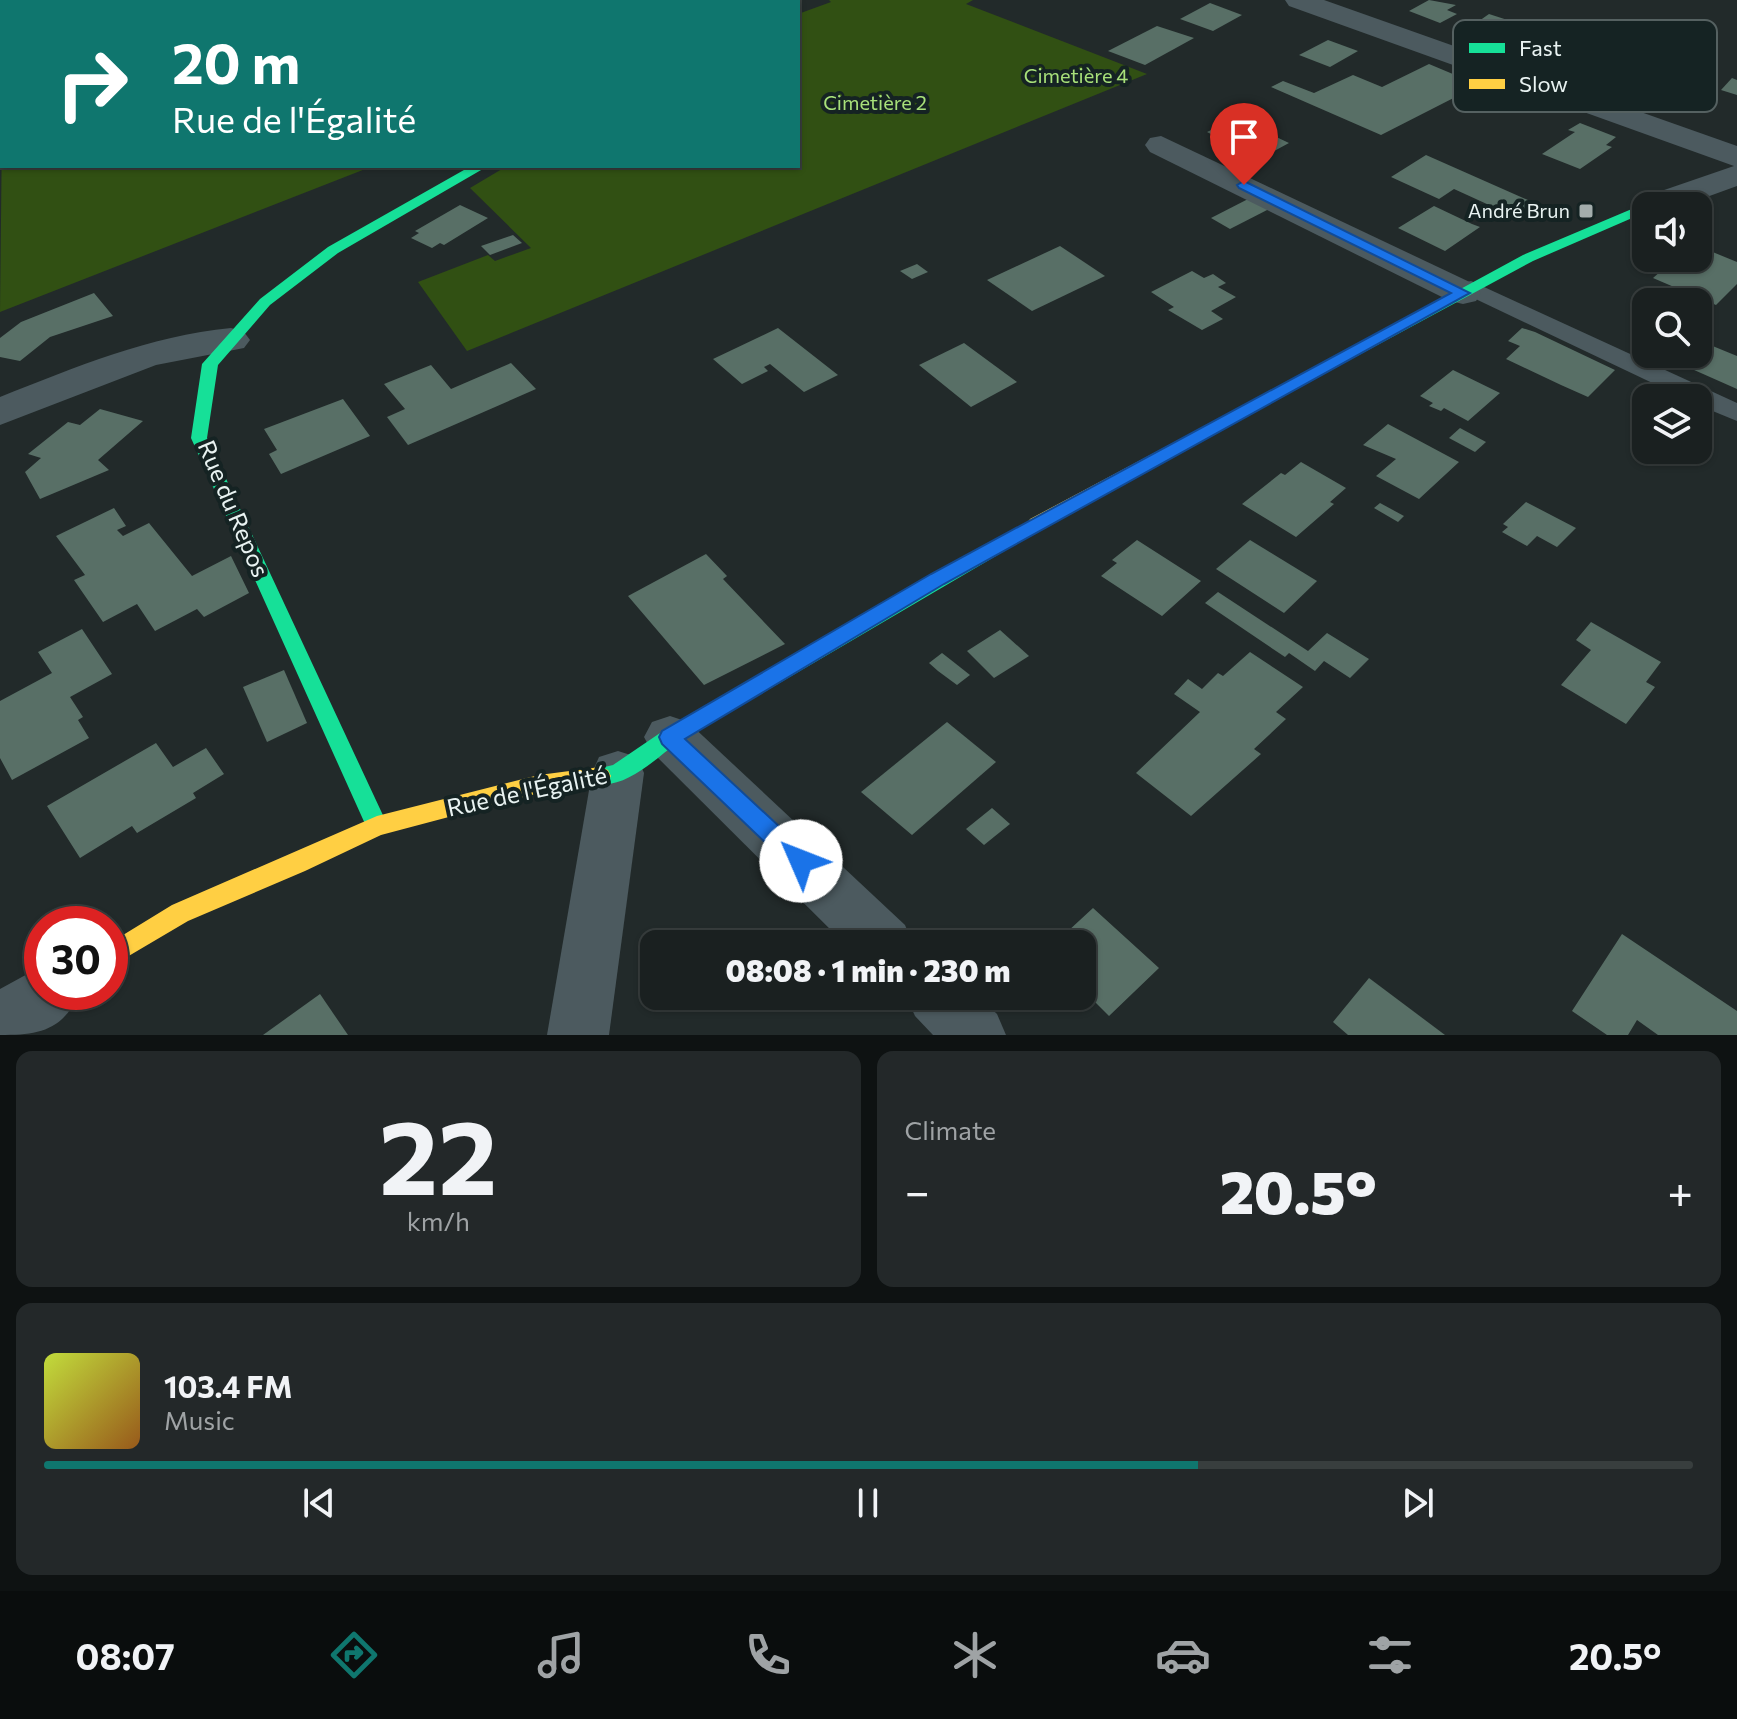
<!DOCTYPE html>
<meta charset="utf-8">
<style>
body{margin:0;font-family:Commissioner,sans-serif;background:#232829;color:#f1f3f6;height:100vh;display:flex;flex-direction:column;font-size:30px;white-space:nowrap}
*{box-sizing:border-box;margin:0}
p{font-size:26px;color:#9fa3a5}
.icon{flex:none;width:44px;height:44px;fill:none;stroke:currentColor;stroke-width:2;stroke-linecap:round;stroke-linejoin:round}
.map{position:relative;height:1035px;overflow:hidden}
.sheet{display:flex;flex-direction:column;gap:16px;padding:16px;background:#0e1212;flex:1}
.sheet>*{flex:none}
.guide{position:absolute;left:0px;top:0px;width:800px;height:168px;box-shadow:0 2px 6px #0004,0 0 0 2px #383e3e;background:#0f766e;color:#fff;overflow:hidden}
.fabs{position:absolute;left:1632px;top:192px;display:grid;gap:16px}
.fabs a{display:grid;place-items:center;width:80px;height:80px;border-radius:16px;background:#1a2020;box-shadow:0 2px 6px #0004,0 0 0 2px #383e3e;font-size:40px}
.speed{position:absolute;left:24px;top:906px;display:flex;gap:16px;font-size:40px;font-weight:700;text-align:center}
.speed>*{display:grid;place-content:center;width:104px;height:104px;border-radius:50%;background:#1a2020;box-shadow:0 2px 6px #0004,0 0 0 2px #383e3e;line-height:1}
.speed .limit{border:12px solid #d22;background:#fff;color:#111}
.pin{position:absolute;display:grid;place-items:center;width:68px;height:68px;color:#fff;margin:-82px -34px;border-radius:50% 50% 50% 0;rotate:-45deg;box-shadow:0 0 8px #0007}
.pin .icon{rotate:45deg}
.me{position:absolute;width:88px;margin:-44px;rotate:314deg;stroke-linejoin:round;filter:drop-shadow(0 0 6px #0008)}
.turn{display:flex;align-items:center;gap:28px;height:168px;padding:0 40px;font-size:36px}
.turn .icon{width:104px;height:104px;stroke-width:2.5}
.turn b{display:block;font-size:56px;line-height:68px}
.big{font-size:60px;font-weight:800;line-height:1.1}
.sheet .card{flex:1;display:flex;flex-direction:column;justify-content:center;gap:12px;min-width:0;padding:0 28px;border-radius:16px;background:#232829}
.sheet .dial{align-items:center;gap:0}
.dial b{font-size:104px;line-height:1}
.song{display:flex;align-items:center;gap:24px}
.cover{width:96px;height:96px;border-radius:12px;background:linear-gradient(135deg,hsl(70 70% 55%),hsl(30 70% 35%))}
.played{height:8px;border-radius:4px;background:linear-gradient(90deg,#0f766e 70%,#383e3e 70%)}
.keys{display:flex;justify-content:space-around;direction:ltr}
.heat{display:flex;justify-content:space-between;align-items:center;font-size:44px;direction:ltr}
.sheet .tiles{flex:1;display:grid;gap:16px;grid-template-columns:1fr 1fr}
.card:last-child{grid-column:span 2}
.trip{position:absolute;left:640px;top:930px;width:456px;height:80px;border-radius:16px;background:#1a2020;box-shadow:0 2px 6px #0004,0 0 0 2px #383e3e;font-weight:800;line-height:80px;text-align:center}
.menu{display:flex;height:128px;justify-content:space-around;align-items:center;background:#0a0d0d;color:#9fa3a5}
.menu .icon{width:56px;height:56px}
.menu .active{color:#0f766e}
.menu b{font-size:36px;color:#f1f3f6}
.map>svg:first-child{display:block}
.green{fill:#315013}
.building{fill:#586f66}
.lines{fill:none;stroke-linecap:round;stroke-linejoin:round}
.lane{fill:#4c5a5f;fill-rule:evenodd}
.street{fill:#4c5a5f;fill-rule:evenodd}
.fast{fill:#16e098;fill-rule:evenodd}
.slow{fill:#ffcf43;fill-rule:evenodd}
.route{fill:#1a73e8;stroke:#114b97;stroke-width:2}
.poi-dot{fill:#a3adac;stroke:#152323;stroke-width:3}
.labels{text-anchor:middle;stroke-width:8;stroke-linejoin:round;paint-order:stroke}
.far-park-label{font-size:20px;fill:#a8e17a;stroke:#152323}
.far-poi-label{font-size:20px;fill:#e9f3f2;stroke:#152323;text-anchor:end}
.street-label{font-size:24px;fill:#e9f3f2;stroke:#152323}
.key{fill:#152323;stroke:#556161;stroke-width:2}
.key-label{font-size:22px;fill:#e9f3f2}
</style>
<div class="map">
<svg width="1737" height="1035" viewBox="0 0 1737 1035">
<rect width="100%" height="100%" fill="#222a2a"/>
<g class="green">
<path d="M307 0H663L302 2Z"/>
<path d="M829 0H973L966 4 1147 74 467 351 418 282 488 255 495 261 531 248 470 188 507 166H798V14L831 2Z"/>
<path d="M2 127V166H373L0 312Z"/>
</g>
<g class="building">
<path d="M1429 0 1456 5 1447 10 1457 14 1440 23 1409 11Z"/>
<path d="M1210 3 1242 15 1213 31 1180 19Z"/>
<path d="M1489 14 1529 27 1498 48 1459 35Z"/>
<path d="M1157 26 1194 38 1145 65 1108 51Z"/>
<path d="M1328 40 1358 51 1330 67 1299 55Z"/>
<path d="M1429 64 1479 85 1381 135 1271 87 1283 81 1314 93 1353 75 1382 87Z"/>
<path d="M1732 78 1737 80V95L1721 90Z"/>
<path d="M1236 118 1289 143 1267 155 1252 148 1246 152 1207 132Z"/>
<path d="M1580 123 1616 137 1606 145 1612 147 1580 169 1542 154 1575 132 1568 130Z"/>
<path d="M1426 155 1537 204 1522 214 1506 207 1500 210 1454 189 1439 199 1391 177Z"/>
<path d="M1252 197 1271 208 1230 229 1211 218Z"/>
<path d="M460 205 488 218 444 245 440 243 432 248 411 238 419 233 415 231Z"/>
<path d="M1434 206 1472 224 1480 227 1445 251 1398 228Z"/>
<path d="M513 235 522 243 490 255 481 246Z"/>
<path d="M1060 246 1105 276 1032 311 987 280Z"/>
<path d="M1698 246 1737 262V284L1716 305 1653 278 1661 271 1652 267 1660 260 1669 264 1675 258H1698Z"/>
<path d="M917 264 928 272 912 279 900 271Z"/>
<path d="M1192 271 1204 278 1213 274 1226 283 1218 287 1236 297 1211 311 1223 319 1202 330 1168 310 1174 307 1151 292Z"/>
<path d="M94 293 113 316 50 337 20 361 0 357V338L21 322Z"/>
<path d="M1646 327V349L1631 342Z"/>
<path d="M778 328 838 375 804 392 770 364 764 367 768 371 742 384 713 359Z"/>
<path d="M1522 328 1535 332 1615 370 1588 397 1561 385 1506 359 1520 346 1508 341Z"/>
<path d="M1698 340 1737 356V389L1658 354H1698Z"/>
<path d="M964 343 1017 382 971 407 919 365Z"/>
<path d="M511 363 536 389 408 445 387 417 405 409 384 384 431 365 451 389Z"/>
<path d="M1453 370 1500 393 1468 421 1444 408 1441 411 1429 406 1433 403 1420 396Z"/>
<path d="M343 399 370 436 281 474 269 454 277 450 264 429Z"/>
<path d="M100 409 143 421 98 460 109 470 40 499 25 472 41 458 28 454 68 422 80 425Z"/>
<path d="M1388 424 1459 462 1419 499 1376 476 1396 459 1363 445Z"/>
<path d="M1460 428 1486 442 1475 452 1449 438Z"/>
<path d="M1301 462 1346 488 1330 502 1334 504 1296 537 1242 504 1281 473 1285 475Z"/>
<path d="M1526 502 1576 528 1557 547 1537 536 1527 546 1502 532 1508 527 1503 524Z"/>
<path d="M1380 503 1404 516 1398 522 1374 508Z"/>
<path d="M114 508 126 526 117 530 123 536 149 523 192 576 231 556 249 593 204 617 197 609 155 631 137 604 103 622 74 580 85 575 56 536Z"/>
<path d="M1137 540 1201 581 1162 616 1101 576 1117 563 1112 560Z"/>
<path d="M1250 540 1317 581 1284 613 1216 569Z"/>
<path d="M706 554 727 576 723 579 785 644 704 685 628 596Z"/>
<path d="M1218 592 1308 651 1327 633 1369 659 1350 678 1324 661 1315 671 1289 653 1285 657 1205 603Z"/>
<path d="M1591 622 1661 662 1646 682 1655 687 1626 724 1561 685 1591 650 1576 640Z"/>
<path d="M82 629 112 674 70 697 83 717 78 720 89 738 12 780 0 758V701L52 673 38 652Z"/>
<path d="M1000 630 1029 656 994 678 967 651Z"/>
<path d="M1250 652 1303 687 1276 712 1286 719 1254 749 1261 754 1191 816 1136 773 1200 712 1174 694 1188 679 1202 689 1218 673 1223 676Z"/>
<path d="M942 653 951 660 970 675 957 685 938 671 929 663Z"/>
<path d="M284 670 307 723 267 742 243 687Z"/>
<path d="M947 722 996 762 912 835 861 792Z"/>
<path d="M156 743 173 767 206 748 224 774 193 793 196 798 137 833 132 826 80 858 47 806Z"/>
<path d="M992 808 1010 824 984 845 966 829Z"/>
<path d="M1093 908 1159 968 1109 1016 1082 989V944H1054Z"/>
<path d="M1622 934 1737 1011V1035H1658L1637 1020 1628 1035H1607L1572 1011Z"/>
<path d="M1369 978 1445 1035H1348L1333 1022Z"/>
<path d="M320 994 348 1035H263Z"/>
</g>
<g class="lines">
<path class="lane" d="M1471 281 1737 403V421L1698 405V398H1684L1463 293 1459 288 1463 283Z"/>
<g class="street">
<path d="M1285 0H1324L1737 146V186L1682 206H1646V215L1638 213 1633 206 1638 199 1734 166 1289 6Z"/>
<path d="M1161 136 1476 285 1481 293 1476 301 1463 304 1450 301 1150 152 1145 145 1150 138Z"/>
<path d="M231 328 244 332 250 340 244 348 156 365 0 425V397C76 367 149 336 231 328Z"/>
<path d="M670 716 688 722 905 925 913 944H845L652 752 644 737 652 722Z"/>
<path d="M618 751 637 757 644 773 609 1035H547L592 773 599 757Z"/>
<path d="M42 966V992H80C63 1031 39 1035 0 1035V989Z"/>
<path d="M906 996H978L997 1014 1006 1035H933L915 1016Z"/>
</g>
<g class="fast">
<path d="M471 166H488L338 253 270 305 218 365 207 438 388 826 385 833 377 836 369 833 366 826 191 438 202 364 260 299 328 247Z"/>
<path d="M1646 203 1652 206H1646V212L1533 261 1344 363H1332L1330 360 1523 255Z"/>
<path d="M1036 518 1042 519 1045 524 1042 529 677 743C655 759 622 793 592 782L589 776 592 770 613 765 663 731Z"/>
</g>
<g class="slow">
<path d="M1338 355 1346 360 1344 363 1042 529 1036 530 1027 524 1030 519Z"/>
<path d="M600 767 608 770 611 776 608 782 600 785 539 793 381 835 305 871 188 921 110 967V943L172 905 377 816 539 775Z"/>
</g>
</g>
<path class="route" d="M1244 181 1470 293 944 584 685 739 809 854 812 861 809 869 801 872 793 869 662 744 659 737 662 731 931 574 1451 293 1239 188 1237 185Z"/>
<rect class="poi-dot" x="1578" y="203" width="16" height="16" rx="4"/>
<g class="labels">
<g class="far-park-label">
<text x="1076" y="83">Cimetière 4</text>
<text x="875" y="110">Cimetière 2</text>
</g>
<g class="far-poi-label">
<text x="1570" y="218">André Brun</text>
</g>
<g class="street-label">
<text transform="translate(233 509) rotate(67)" y="8">Rue du Repos</text>
<text transform="translate(527 792) rotate(-12)" y="8">Rue de l'Égalité</text>
</g>
</g>
<rect x="1453" y="20" width="264" height="92" rx="12" class="key"/>
<rect x="1469" y="43" width="36" height="10" fill="#16e098"/>
<rect x="1469" y="79" width="36" height="10" fill="#ffcf43"/>
<g class="key-label">
<text x="1519" y="56">Fast</text>
<text x="1519" y="92">Slow</text>
</g>
</svg>
<div class="fabs">
<a><svg class="icon" aria-label="sound" viewBox="0 0 24 24"><path d="M4 9h4l5-4v14l-5-4H4zM17 9q2 3 0 6"/></svg></a>
<a><svg class="icon" aria-label="search" viewBox="0 0 24 24"><circle cx="10" cy="10" r="6"/><path d="M15 15l6 6"/></svg></a>
<a><svg class="icon" aria-label="layers" viewBox="0 0 24 24"><path d="M12 4l9 5-9 5-9-5zM3 14l9 5 9-5"/></svg></a>
</div>
<div class="speed"><div class="limit">30</div></div>
<div class="pin" style="left:1244px;top:185px;background:#d93025"><svg class="icon" aria-label="arrive" viewBox="0 0 24 24"><path d="M6 21V4h12l-3 4 3 4H6"/></svg></div>
<svg class="me" style="left:801px;top:861px" viewBox="-20 -20 40 40"><circle r="19" fill="#fff"/><path d="M0-13L10 11 0 6-10 11z" fill="#1a73e8"/></svg>
<div class="trip">08:08 · 1 min · 230 m</div>
<div class="guide">
<div class="turn"><svg class="icon" aria-label="right" viewBox="0 0 24 24"><path d="M7 20v-9h11M14 6l5 5-5 5"/></svg><div><b>20 m</b>Rue de l'Égalité</div></div>
</div>
</div>
<section class="sheet">
<div class="tiles">
<div class="card dial"><b>22</b><p>km/h</p></div>
<div class="card"><p>Climate</p>
<div class="heat"><a>−</a><b class="big">20.5°</b><a>+</a></div>
</div>
<div class="card">
<div class="song"><i class="cover"></i><div><b>103.4 FM</b><p>Music</p></div></div>
<div class="played"></div>
<div class="keys"><svg class="icon" aria-label="previous" viewBox="0 0 24 24"><path d="M18 5L8 12l10 7zM5 5v14"/></svg><svg class="icon" aria-label="pause" viewBox="0 0 24 24"><path d="M8 5v14M16 5v14"/></svg><svg class="icon" aria-label="next" viewBox="0 0 24 24"><path d="M6 5l10 7-10 7zM19 5v14"/></svg></div>
</div>
</div>
</section>
<nav class="menu">
<b>08:07</b>
<svg class="icon active" aria-label="directions" viewBox="0 0 24 24"><path d="M12 3l9 9-9 9-9-9zM9 14v-3h6M13 9l2 2-2 2"/></svg>
<svg class="icon" aria-label="music" viewBox="0 0 24 24"><path d="M9 18V5l10-2v13"/><circle cx="6" cy="18" r="3"/><circle cx="16" cy="16" r="3"/></svg>
<svg class="icon" aria-label="phone" viewBox="0 0 24 24"><path d="M5 4h4l2 5-3 2q2 4 5 5l2-3 5 2v4C11 20 4 13 5 4z"/></svg>
<svg class="icon" aria-label="climate" viewBox="0 0 24 24"><path d="M12 3v18M4 7l16 10M4 17L20 7"/></svg>
<svg class="icon" aria-label="car" viewBox="0 0 24 24"><path d="M5 17H2v-5l4-1 3-4h7l3 4 3 1v5h-3M9 17h6M6 11h13"/><circle cx="7" cy="17" r="2"/><circle cx="17" cy="17" r="2"/></svg>
<svg class="icon" aria-label="filters" viewBox="0 0 24 24"><path d="M4 7h16M4 17h16"/><circle cx="9" cy="7" r="2"/><circle cx="15" cy="17" r="2"/></svg>
<b>20.5°</b>
</nav>
